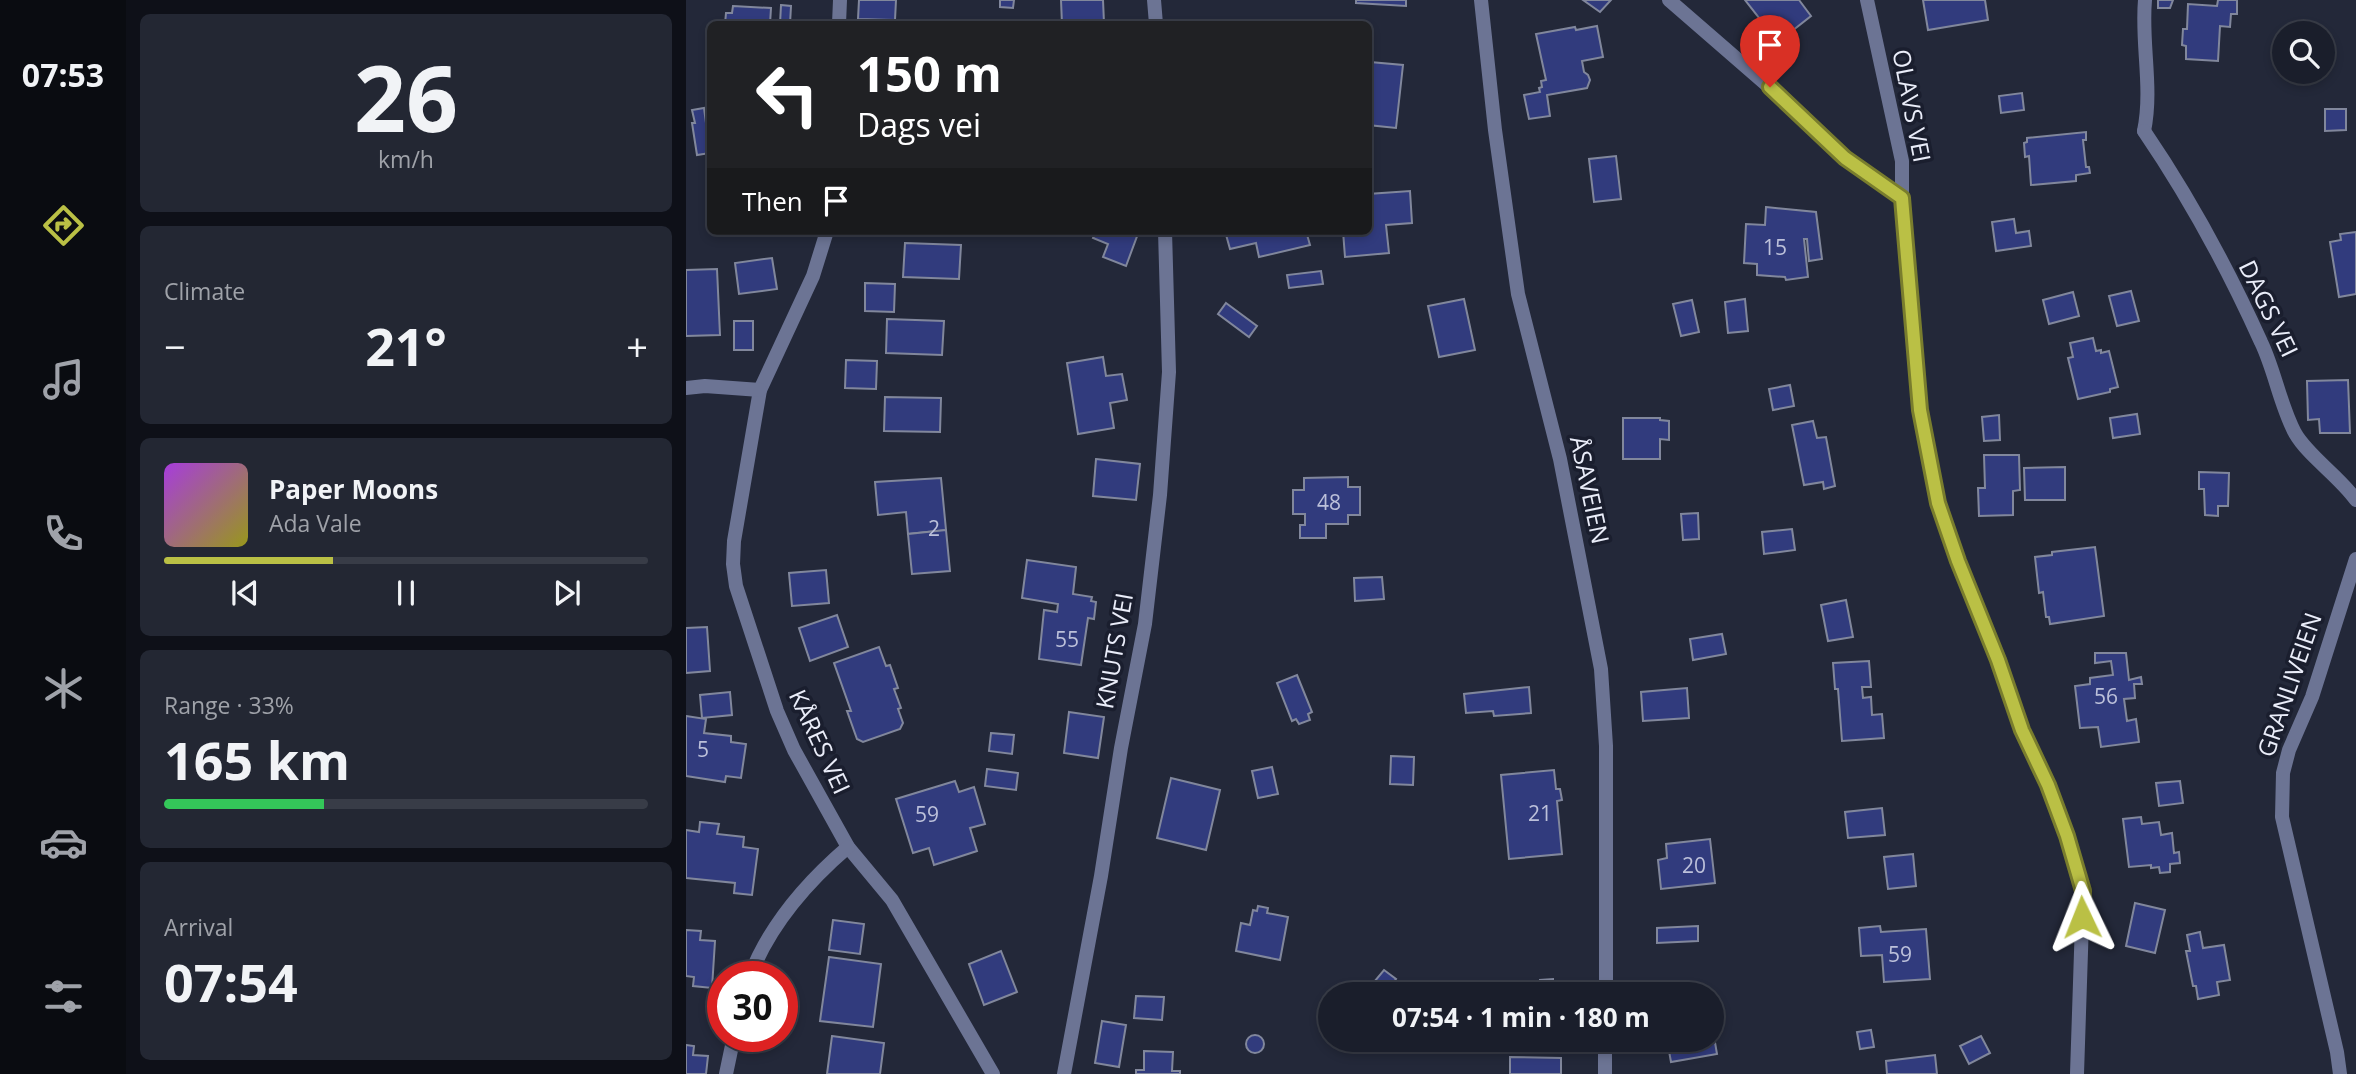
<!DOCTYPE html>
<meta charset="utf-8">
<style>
body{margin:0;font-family:"Open Sans",sans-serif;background:#232733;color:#f1f3f6;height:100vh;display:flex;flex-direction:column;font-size:26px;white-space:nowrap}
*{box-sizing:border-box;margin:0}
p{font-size:23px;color:#9fa2a9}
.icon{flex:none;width:38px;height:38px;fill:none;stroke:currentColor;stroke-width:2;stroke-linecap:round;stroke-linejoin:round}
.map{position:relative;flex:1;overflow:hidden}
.details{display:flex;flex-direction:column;gap:14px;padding:14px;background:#0e1018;width:560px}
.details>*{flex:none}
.top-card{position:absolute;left:21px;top:21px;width:665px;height:214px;border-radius:10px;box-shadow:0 4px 10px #0003,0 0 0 2px #383c47;background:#202124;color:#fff;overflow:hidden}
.buttons{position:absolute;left:1586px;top:21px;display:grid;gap:14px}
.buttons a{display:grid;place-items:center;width:63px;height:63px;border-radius:50%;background:#1a1e2b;box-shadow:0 4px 10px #0003,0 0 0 2px #383c47;font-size:35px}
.speed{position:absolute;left:21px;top:961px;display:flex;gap:14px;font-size:35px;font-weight:700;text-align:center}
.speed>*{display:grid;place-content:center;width:91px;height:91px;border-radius:50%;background:#1a1e2b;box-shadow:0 4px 10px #0003,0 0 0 2px #383c47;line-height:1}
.speed .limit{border:10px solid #d22;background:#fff;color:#111}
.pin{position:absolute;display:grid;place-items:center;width:60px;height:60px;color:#fff;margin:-72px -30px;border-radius:50% 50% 50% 0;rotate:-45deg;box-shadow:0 0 7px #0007}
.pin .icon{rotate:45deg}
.me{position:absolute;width:77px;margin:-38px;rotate:358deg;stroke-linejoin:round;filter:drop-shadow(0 0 5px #0008)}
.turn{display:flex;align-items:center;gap:24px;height:147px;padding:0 35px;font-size:32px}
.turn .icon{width:91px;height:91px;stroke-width:2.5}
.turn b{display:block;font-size:49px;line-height:60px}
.then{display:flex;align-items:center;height:66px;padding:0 35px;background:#0003;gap:14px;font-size:26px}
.big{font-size:52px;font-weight:700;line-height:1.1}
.details .tile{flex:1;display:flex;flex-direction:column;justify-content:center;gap:10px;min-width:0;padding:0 24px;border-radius:10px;background:#232733}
.details .dial{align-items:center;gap:0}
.dial b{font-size:91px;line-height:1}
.song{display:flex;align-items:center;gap:21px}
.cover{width:84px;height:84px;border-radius:10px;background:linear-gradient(135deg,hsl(280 70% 55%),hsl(60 70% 35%))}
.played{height:7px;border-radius:4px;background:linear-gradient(90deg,#bac045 35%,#383c47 35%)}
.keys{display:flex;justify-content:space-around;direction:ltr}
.heat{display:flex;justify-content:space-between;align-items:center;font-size:38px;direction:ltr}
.charge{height:10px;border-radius:5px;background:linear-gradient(90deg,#34c759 33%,#383c47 0)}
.trip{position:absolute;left:632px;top:982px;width:406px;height:70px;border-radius:35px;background:#1a1e2b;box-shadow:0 4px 10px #0003,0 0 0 2px #383c47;font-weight:700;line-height:70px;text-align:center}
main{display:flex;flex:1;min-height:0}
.tab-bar{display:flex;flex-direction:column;width:126px;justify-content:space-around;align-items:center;background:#0a0c11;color:#9fa2a9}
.tab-bar .icon{width:49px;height:49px}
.tab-bar .selected{color:#bac045}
.tab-bar b{font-size:32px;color:#f1f3f6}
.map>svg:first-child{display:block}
.building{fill:#313b7d;stroke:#81879c;stroke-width:2}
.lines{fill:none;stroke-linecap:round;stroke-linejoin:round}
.lane{stroke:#6c7494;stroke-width:14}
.street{stroke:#6c7494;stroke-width:14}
.route-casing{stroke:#797d2d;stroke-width:18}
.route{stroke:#bac045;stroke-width:12}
.labels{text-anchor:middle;stroke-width:7;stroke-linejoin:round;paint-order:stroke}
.number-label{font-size:21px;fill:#bcc0da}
.street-label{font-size:24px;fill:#eaedf9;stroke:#1a1e2e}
</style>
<main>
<nav class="tab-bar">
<b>07:53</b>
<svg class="icon selected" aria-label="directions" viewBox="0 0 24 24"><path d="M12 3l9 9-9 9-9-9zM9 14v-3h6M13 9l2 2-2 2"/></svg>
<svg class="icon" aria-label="music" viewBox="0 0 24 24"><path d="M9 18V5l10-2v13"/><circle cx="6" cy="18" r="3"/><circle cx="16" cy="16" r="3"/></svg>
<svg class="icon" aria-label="phone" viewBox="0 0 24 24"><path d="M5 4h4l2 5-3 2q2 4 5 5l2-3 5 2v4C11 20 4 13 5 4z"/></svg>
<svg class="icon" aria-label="climate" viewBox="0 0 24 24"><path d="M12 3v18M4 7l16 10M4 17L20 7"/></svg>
<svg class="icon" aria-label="car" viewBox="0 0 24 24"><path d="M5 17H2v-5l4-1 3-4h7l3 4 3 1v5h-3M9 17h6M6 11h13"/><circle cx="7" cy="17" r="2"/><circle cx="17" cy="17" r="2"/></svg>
<svg class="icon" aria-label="filters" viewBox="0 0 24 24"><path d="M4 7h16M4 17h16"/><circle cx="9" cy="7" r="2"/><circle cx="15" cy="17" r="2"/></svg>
</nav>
<section class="details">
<div class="tile dial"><b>26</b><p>km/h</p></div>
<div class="tile"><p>Climate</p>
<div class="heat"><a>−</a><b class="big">21°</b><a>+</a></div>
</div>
<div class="tile">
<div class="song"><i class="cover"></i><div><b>Paper Moons</b><p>Ada Vale</p></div></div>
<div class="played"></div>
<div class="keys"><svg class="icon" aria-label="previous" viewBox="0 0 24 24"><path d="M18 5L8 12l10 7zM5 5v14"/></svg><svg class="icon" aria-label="pause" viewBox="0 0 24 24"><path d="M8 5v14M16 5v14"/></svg><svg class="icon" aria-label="next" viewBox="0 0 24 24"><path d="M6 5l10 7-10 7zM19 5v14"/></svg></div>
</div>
<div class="tile"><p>Range · 33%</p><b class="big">165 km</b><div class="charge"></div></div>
<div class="tile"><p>Arrival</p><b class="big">07:54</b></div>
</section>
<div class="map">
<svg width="1670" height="1074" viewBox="0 0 1670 1074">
<rect width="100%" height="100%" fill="#232839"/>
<g class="building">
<path d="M173 0H210L209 20 172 19Z"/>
<path d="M314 0H328L327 8 314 7Z"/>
<path d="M375 0H417L418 23 376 24Z"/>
<path d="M670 0H720V6L670 3Z"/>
<path d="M897 0H925L914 12Z"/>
<path d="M1059 0H1113L1125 16 1092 42Z"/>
<path d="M1237 0H1299L1302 20 1242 30Z"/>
<path d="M1472 0H1487L1484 8H1472Z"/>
<path d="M1532 0H1551V14H1545L1544 27 1534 26 1532 61 1500 59V46L1496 45 1497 29H1501L1502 4 1531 6Z"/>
<path d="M95 5 105 6 104 24H94Z"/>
<path d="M47 6 85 8 84 24H39L40 13H46Z"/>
<path d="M911 26 917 57 896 61 898 72 902 75 904 80 901 88 861 95 864 116 843 119 838 95 854 92 853 88 856 87 855 81 860 80 850 34 889 27 890 30Z"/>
<path d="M684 62 717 65 710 128 682 125Z"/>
<path d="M1336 93 1338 110 1315 113 1313 96Z"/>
<path d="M18 108 24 153 11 155 6 123H9L6 110Z"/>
<path d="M1639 109H1660V130L1639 131Z"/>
<path d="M1400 132V140H1397L1400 167H1403L1404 173 1390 175V181L1345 185 1343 156 1339 157 1338 143 1341 142V138Z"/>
<path d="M930 156 935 199 908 202 903 159Z"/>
<path d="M724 191 726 223 700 225 703 253 659 257 657 231H682V194Z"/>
<path d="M1080 207 1130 212 1136 259 1123 261 1121 239H1118L1122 277 1100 280 1099 277 1071 275V264L1058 263 1060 224 1079 225Z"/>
<path d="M1328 219 1330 233 1343 231 1345 246 1310 251 1306 222Z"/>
<path d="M181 231H216H211V235L181 234Z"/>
<path d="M410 231H453L440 266 417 257 422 244 407 238Z"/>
<path d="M539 231H620L624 245 573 257 570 243 544 249Z"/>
<path d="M1670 232V294L1653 297 1644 242 1655 240 1654 234Z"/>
<path d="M219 243 275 245 273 279 217 277Z"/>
<path d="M86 258 91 289 53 294 49 263Z"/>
<path d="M31 269 34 335 0 336V270Z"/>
<path d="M635 271 637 284 603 288 601 275Z"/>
<path d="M179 283 209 284 208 312 179 311Z"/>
<path d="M1445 291 1453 321 1431 326 1423 296Z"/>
<path d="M1387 292 1393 316 1363 324 1357 300Z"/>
<path d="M778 299 789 350 753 357 742 306Z"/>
<path d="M1059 299 1062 331 1042 333 1039 302Z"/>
<path d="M1006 300 1013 332 995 336 987 304Z"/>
<path d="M540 303 571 326 563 337 532 314Z"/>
<path d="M201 319 258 321 256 355 200 353Z"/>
<rect x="48" y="321" width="19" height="29"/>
<path d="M1407 338 1410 351 1415 350V353L1423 351 1432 387 1424 389V392L1392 399 1382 358 1387 357 1384 343Z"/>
<path d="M417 357 420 376 436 374 441 400 424 403 428 428 392 434 381 363Z"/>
<path d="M160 360 191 361 190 389 159 388Z"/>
<path d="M1662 380 1664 433H1634L1633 419 1622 420 1621 381Z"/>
<path d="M1104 385 1108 406 1087 410 1083 389Z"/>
<path d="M199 397 255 398 254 432 198 431Z"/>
<path d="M1451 414 1454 434 1427 438 1424 418Z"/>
<path d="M1313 415 1314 440 1298 441 1296 417Z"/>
<path d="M937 418H974V420L983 421V440L974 439V459H937Z"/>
<path d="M1127 421 1131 438 1140 437 1149 486 1138 489 1137 482 1118 485 1106 425Z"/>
<path d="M1298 455H1333L1334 490 1327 491V515L1293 516 1292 488H1299Z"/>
<path d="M410 459 454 464 450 500 407 496Z"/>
<path d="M1379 467V500H1339L1338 468Z"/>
<path d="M1513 472 1543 473 1542 506H1532V516L1519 515 1518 489H1513Z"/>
<path d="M662 477V487H674V515H662V524H640V538H614V525H619V514H607V490H618V478Z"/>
<path d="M255 478 260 530 222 534 220 512 192 515 189 482Z"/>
<path d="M1012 513 1013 539 997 540 995 514Z"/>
<path d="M1106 529 1109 550 1078 554 1076 532Z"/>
<path d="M260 530 264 571 226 574 222 534Z"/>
<path d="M1409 547 1418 616 1364 624 1363 617H1360L1357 592 1353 593 1349 557 1366 555V552Z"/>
<path d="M341 560 390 567 387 594 406 597 405 601 410 602 408 619 402 618 395 665 353 659 358 610 371 612 372 604 336 598Z"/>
<path d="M140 570 143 603 106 606 103 573Z"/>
<path d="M696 577 698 599 669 601 668 578Z"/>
<path d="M1160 600 1167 637 1142 641 1135 605Z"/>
<path d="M151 615 162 647 124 661 113 628Z"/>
<path d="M21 627 24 671 0 673V628Z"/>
<path d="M1036 634 1040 654 1007 660 1004 639Z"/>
<path d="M193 647 200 666 204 665 212 688 208 689 215 708 212 709 217 723 214 729 177 742 171 739 161 711H165L148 663Z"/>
<path d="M1409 653H1440L1443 680 1455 677 1456 684H1448L1449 698 1438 699 1441 721 1450 719 1453 742 1415 747 1412 727 1394 728 1389 686 1404 684V678L1427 675 1425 661 1409 663Z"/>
<path d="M1183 661 1185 687H1176L1177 698 1185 697 1186 715 1196 714 1198 738 1156 741 1152 689H1149L1147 663Z"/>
<path d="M611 675 626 712 622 714 624 720 613 724 610 719 606 721 591 683Z"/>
<path d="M843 687 845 713 808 716 807 711 780 713 778 694Z"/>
<path d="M1001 688 1003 718 957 721 955 692Z"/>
<path d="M44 692 46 715 16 718 14 695Z"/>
<path d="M383 712 418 717 412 758 378 753Z"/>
<path d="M0 716 20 719 18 733 45 736V742L60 744 55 778 40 776 39 782 0 776Z"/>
<path d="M305 733 328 735 326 754 303 751Z"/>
<path d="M705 756 728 757 727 785 704 784Z"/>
<path d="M586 767 592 794 572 798 566 771Z"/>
<path d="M301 769 332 773 330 790 299 786Z"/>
<path d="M868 770 870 789H874L876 800 871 801 876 854 823 859 815 775Z"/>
<path d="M485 778 534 790 520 850 471 838Z"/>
<path d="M269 781 273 792 288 787 299 824 284 828 291 851 248 865 243 848 227 853 210 799Z"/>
<path d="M1494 781 1497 803 1473 806 1470 783Z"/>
<path d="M1196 808 1199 835 1162 838 1159 812Z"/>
<path d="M1455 817 1456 824 1473 822 1475 835 1486 833 1488 853 1493 852 1494 863 1484 864V872L1474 873 1473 867 1465 868V865L1443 867 1437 819Z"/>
<path d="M14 822 33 824 31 834 58 837 57 847 72 849 66 895 48 893 49 883 0 878V830L13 832Z"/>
<path d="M1024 839 1029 883 975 889 972 860 981 858 980 844Z"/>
<path d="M1227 854 1230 886 1202 889 1198 857Z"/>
<path d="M1449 903 1479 910 1469 953 1440 946Z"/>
<path d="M572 906 582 908 581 913 602 917 594 960 550 951 555 923 564 925 567 910 571 911Z"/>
<path d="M147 920 178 924 174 954 143 950Z"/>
<path d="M1012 926V941L971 943V928Z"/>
<path d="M1194 926 1195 932 1240 929 1244 979 1198 982 1196 955 1175 956 1173 928Z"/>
<path d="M0 930 15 931 14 940 29 941 26 988 7 986 8 977 0 976Z"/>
<path d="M1514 932 1517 948 1538 945 1544 980 1531 982 1533 995 1512 999 1510 986H1507L1500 951H1504L1501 935Z"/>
<path d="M315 951 331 992 298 1005 283 964Z"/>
<path d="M143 957 195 964 187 1027 134 1021Z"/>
<path d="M698 970 710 979 701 991 688 982Z"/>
<path d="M867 979V992L854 993V980Z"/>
<path d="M450 996 478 997 476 1020 448 1018Z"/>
<path d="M416 1021 440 1025 433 1067 409 1063Z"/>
<path d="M1026 1025 1031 1054 985 1062 981 1040H1026Z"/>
<path d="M1185 1030 1188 1047 1174 1049 1171 1032Z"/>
<circle cx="569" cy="1044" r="9"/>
<path d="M146 1036 198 1043 194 1074H141Z"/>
<path d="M1295 1036 1304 1053 1283 1064 1274 1046Z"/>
<path d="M773 1040H799V1041L773 1042Z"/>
<path d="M0 1045 8 1046 7 1055 22 1056 20 1074H0Z"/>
<path d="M458 1051 487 1052 486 1071H494V1074H450V1070H458Z"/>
<path d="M1249 1055 1251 1074H1201L1200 1061Z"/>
<path d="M824 1057 875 1058V1074H824Z"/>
</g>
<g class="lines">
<path class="lane" d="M1458 131C1467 88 1455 43 1459 0"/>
<g class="street">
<path d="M468 0 470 24"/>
<path d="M795 0 809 130 832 294 874 459 915 669 920 746V994"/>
<path d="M983 0 1097 99 1159 157 1216 198"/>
<path d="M1181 0 1216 161V198L1234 410 1252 503 1272 561 1312 660 1336 730 1362 785 1381 836 1397 891 1391 1074"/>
<path d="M153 24 154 0"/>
<path d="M1458 131C1503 197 1542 269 1575 342 1589 371 1594 405 1609 433 1622 456 1653 476 1670 500"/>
<path d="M141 231 127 276 74 390 48 541 47 564 50 586 91 711 108 750 162 847 206 900 307 1074"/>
<path d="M0 388 19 386 74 390"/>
<path d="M64 976C84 924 120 883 162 847"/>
<path d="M919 1040V1074"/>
<path d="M40 1074 48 1036"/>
<path d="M378 1074 415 876 435 748 459 624 474 495 483 372 479 231"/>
<path d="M1654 1074 1651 1052 1596 817 1597 773 1603 750 1626 697 1670 559"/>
</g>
</g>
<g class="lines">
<g class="route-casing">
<path id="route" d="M1084 87 1159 158 1216 198 1234 410 1252 503 1272 561 1312 660 1336 730 1362 785 1381 836 1397 891 1396 917"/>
</g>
<use href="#route" class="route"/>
</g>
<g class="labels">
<g class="number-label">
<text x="1089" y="255">15</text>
<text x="643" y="510">48</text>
<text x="248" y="536">2</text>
<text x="381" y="647">55</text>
<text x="1420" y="704">56</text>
<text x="17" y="757">5</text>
<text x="854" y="821">21</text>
<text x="241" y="822">59</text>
<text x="1008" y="873">20</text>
<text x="1214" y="962">59</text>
</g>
<g class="street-label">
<text transform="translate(1225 106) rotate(79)" y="8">OLAVS VEI</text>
<text transform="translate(1582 309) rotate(64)" y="8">DAGS VEI</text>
<text transform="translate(903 490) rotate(78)" y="8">ÅSAVEIEN</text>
<text transform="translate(429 651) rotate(-80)" y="8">KNUTS VEI</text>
<text transform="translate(1604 685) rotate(-71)" y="8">GRANLIVEIEN</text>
<text transform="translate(133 742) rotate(65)" y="8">KÅRES VEI</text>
</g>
</g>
</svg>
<div class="buttons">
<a><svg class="icon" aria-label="search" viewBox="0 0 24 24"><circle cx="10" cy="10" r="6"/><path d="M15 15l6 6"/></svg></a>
</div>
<div class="speed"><div class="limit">30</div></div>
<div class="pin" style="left:1084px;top:87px;background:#d93025"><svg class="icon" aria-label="arrive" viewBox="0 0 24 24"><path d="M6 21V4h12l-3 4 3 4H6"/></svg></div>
<svg class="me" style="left:1396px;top:917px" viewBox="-20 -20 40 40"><path d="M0-17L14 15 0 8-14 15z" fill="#bac045" stroke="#fff" stroke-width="4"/></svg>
<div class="trip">07:54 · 1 min · 180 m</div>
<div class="top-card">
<div class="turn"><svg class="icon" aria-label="left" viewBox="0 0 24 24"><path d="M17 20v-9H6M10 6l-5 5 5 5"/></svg><div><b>150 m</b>Dags vei</div></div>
<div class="then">Then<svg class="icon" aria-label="arrive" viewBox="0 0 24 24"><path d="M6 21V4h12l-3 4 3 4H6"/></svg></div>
</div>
</div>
</main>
